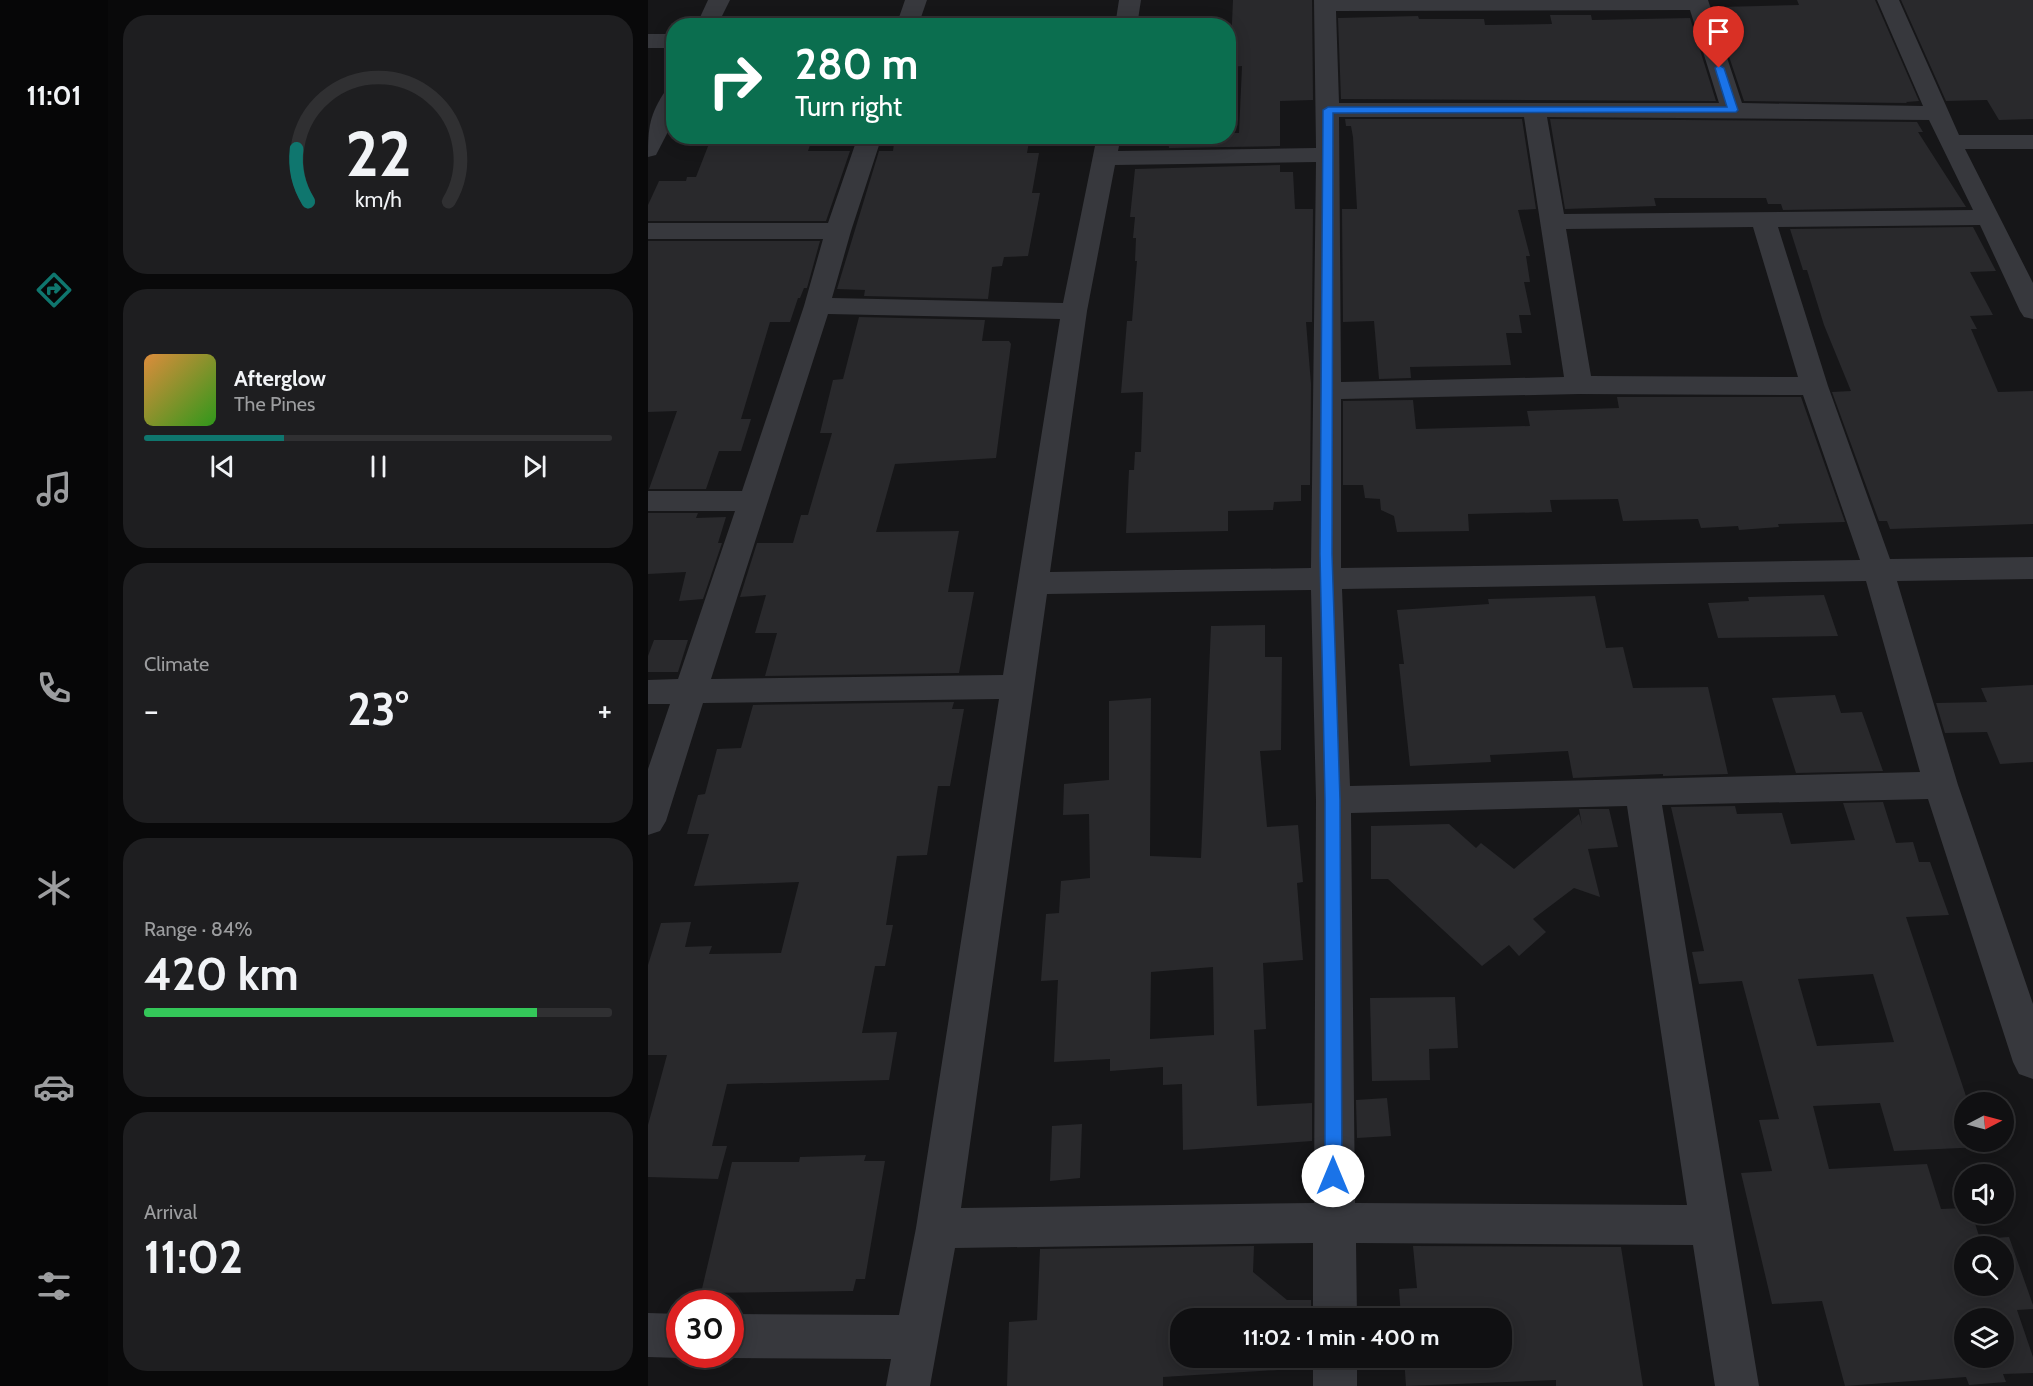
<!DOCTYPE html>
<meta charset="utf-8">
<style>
body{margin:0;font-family:Cabin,sans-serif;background:#1e1e20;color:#f1f3f6;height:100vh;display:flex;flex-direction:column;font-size:22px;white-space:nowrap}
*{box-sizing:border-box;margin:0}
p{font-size:20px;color:#9c9d9f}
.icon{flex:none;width:33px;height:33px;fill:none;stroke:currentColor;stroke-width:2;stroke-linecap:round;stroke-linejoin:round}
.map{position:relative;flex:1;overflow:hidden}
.sheet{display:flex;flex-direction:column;gap:15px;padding:15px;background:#09090a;width:540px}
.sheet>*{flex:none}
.hud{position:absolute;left:18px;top:18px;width:570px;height:126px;border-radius:24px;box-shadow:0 3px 15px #0003,0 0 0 2px #303032;background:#0b6e4f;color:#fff;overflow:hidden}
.needle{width:39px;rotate:84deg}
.fabs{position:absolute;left:1306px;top:1092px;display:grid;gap:12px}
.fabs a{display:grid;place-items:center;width:60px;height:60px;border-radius:50%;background:#101012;box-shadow:0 3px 15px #0003,0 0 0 2px #303032;font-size:30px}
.speed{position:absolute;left:18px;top:1290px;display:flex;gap:12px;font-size:30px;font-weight:700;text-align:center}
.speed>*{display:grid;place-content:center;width:78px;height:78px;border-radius:50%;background:#101012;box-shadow:0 3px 15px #0003,0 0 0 2px #303032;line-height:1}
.speed .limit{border:9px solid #d22;background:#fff;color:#111}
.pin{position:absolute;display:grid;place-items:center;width:51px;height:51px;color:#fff;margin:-62px -26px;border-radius:50% 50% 50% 0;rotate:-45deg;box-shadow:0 0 6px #0007}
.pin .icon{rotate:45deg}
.me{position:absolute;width:66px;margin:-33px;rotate:0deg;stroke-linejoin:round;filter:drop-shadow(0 0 4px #0008)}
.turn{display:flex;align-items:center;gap:21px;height:126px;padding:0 30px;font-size:27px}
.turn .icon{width:78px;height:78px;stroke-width:2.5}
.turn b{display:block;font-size:42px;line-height:51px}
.big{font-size:45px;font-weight:700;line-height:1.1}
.sheet .tile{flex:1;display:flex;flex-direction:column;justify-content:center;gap:9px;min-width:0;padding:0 21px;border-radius:24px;background:#1e1e20}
.sheet .dial{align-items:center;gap:0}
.dial svg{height:156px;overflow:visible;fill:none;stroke:#303032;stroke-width:7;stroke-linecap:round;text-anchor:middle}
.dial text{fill:#f1f3f6;stroke:none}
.song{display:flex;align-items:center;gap:18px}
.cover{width:72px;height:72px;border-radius:9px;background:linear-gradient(135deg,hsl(30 70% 55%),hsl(110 70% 35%))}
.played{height:6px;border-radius:3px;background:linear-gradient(90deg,#0f766e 30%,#303032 30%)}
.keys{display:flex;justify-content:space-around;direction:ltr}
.heat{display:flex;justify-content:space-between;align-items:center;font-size:33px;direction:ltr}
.charge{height:9px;border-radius:4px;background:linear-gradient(90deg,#34c759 84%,#303032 0)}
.trip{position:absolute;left:522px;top:1308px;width:342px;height:60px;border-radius:24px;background:#101012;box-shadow:0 3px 15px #0003,0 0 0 2px #303032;font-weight:700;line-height:60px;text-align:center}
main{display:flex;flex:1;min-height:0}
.tabs{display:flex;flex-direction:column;width:108px;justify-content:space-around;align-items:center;background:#060607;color:#9c9d9f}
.tabs .icon{width:42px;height:42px}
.tabs .active{color:#0f766e}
.tabs b{font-size:27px;color:#f1f3f6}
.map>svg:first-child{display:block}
.building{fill:#29292c;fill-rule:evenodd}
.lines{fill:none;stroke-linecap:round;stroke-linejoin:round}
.street{fill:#37383d;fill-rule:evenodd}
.route{fill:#1a73e8;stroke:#114b97;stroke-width:1.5}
</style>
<main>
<nav class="tabs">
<b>11:01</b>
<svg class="icon active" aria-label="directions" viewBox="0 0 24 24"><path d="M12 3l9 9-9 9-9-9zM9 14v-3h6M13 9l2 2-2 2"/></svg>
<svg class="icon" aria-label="music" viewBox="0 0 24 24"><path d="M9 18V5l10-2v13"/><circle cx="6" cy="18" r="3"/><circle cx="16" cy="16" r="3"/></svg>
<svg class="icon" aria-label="phone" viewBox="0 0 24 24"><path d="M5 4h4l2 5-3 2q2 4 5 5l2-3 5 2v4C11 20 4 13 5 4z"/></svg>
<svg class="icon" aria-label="climate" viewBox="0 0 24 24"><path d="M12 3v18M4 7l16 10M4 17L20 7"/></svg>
<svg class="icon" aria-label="car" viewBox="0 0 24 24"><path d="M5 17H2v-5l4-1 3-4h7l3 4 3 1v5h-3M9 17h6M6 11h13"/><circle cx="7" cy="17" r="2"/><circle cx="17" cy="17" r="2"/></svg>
<svg class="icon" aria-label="filters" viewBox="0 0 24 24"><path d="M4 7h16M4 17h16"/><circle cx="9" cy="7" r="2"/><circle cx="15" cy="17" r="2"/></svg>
</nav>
<section class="sheet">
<div class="tile dial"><svg viewBox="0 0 100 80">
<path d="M14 69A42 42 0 1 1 86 69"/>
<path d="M14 69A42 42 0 0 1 8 42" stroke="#0f766e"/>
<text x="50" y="56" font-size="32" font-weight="700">22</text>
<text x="50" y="72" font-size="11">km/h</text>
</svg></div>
<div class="tile">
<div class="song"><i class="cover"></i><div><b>Afterglow</b><p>The Pines</p></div></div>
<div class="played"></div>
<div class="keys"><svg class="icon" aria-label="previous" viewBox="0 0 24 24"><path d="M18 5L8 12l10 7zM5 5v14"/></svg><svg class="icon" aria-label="pause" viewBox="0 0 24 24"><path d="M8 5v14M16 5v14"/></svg><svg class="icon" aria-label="next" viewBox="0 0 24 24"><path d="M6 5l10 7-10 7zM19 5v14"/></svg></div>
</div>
<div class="tile"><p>Climate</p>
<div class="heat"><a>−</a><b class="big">23°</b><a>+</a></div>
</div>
<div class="tile"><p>Range · 84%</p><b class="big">420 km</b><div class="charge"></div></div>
<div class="tile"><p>Arrival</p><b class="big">11:02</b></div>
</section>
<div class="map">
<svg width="1385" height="1386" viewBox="0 0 1385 1386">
<rect width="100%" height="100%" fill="#161618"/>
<g class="building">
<path d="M585 0H664L665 100 632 101V146L521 148 520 138 580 136V133H591L594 66 582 67Z"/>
<path d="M1149 0H1227L1271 101 1258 102 1259 103 1096 101 1068 18H1075L1071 7 1151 5Z"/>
<path d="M1253 0H1385V119L1351 120 1339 100 1298 101Z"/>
<path d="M902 15H943L944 20 1042 18 1068 101 693 99 690 18 770 16 771 19H836L837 25 904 24Z"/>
<path d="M697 119H874L888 209 870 210 882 256H878L882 282H876L883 315H871L874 333H858L863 365 762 367 763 378 731 379 726 321 695 322 694 209H709L705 137 703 126H698Z"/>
<path d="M902 119 1271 122H1269L1275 132H1270L1318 207 1135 210 1133 204H1120L1118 198H1006L1008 206 917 209Z"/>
<path d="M64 136H165L160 151H202L178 221H0V205L11 181H38L39 177H48Z"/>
<path d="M247 136H382L379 153H391L384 193H392L380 256 356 257 354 266 344 267 340 299 216 296 217 290 189 289 231 151H245Z"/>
<path d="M632 165V172H645L647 209H665L664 322H658L663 384 662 485H653V501L626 502 625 510 580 511V531L478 533 481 470H486L487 452H493L495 392 473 393 479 321H484L489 261H487L488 238H485L487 217H482L487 169Z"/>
<path d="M1325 227 1348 271 1322 272 1345 315 1322 316 1329 329H1323L1350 392 1385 391V524L1242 529 1239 521H1231L1184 392 1203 391 1176 325 1159 270H1155L1142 229Z"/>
<path d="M0 241H172L159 288H156L152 298H150L142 322H122L93 419H103L93 451H71L58 489H1L29 411 0 412Z"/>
<path d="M211 317 337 320 334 341H361L363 344 348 458 247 464 228 532 311 531 300 592H326L311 673 117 676 129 633H107L118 595 92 597 109 543H145L153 515H160L184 433H172L185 380 195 379Z"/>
<path d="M969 397H1153L1197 522 1130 524 1131 527 1091 530 1090 526 1053 528 1050 519 975 521 970 499 902 500 904 512 820 514 821 531 749 532 746 516 733 510 732 499 717 498 715 485H695V401L765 400 768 429 882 426 879 411 971 408Z"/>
<path d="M0 513H50L48 518 78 517 70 543H74L55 599 31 601 38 572 0 574Z"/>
<path d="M1176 595 1190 636 1070 638 1060 603 1101 601 1100 597Z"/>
<path d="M947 596 958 648 975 647 985 688 1060 687 1080 774 1015 776V774L925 778 920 751 842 755 843 762 762 766 751 664H756L749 610 841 604 840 599Z"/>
<path d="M617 625V657H634L633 750 612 751 619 827 650 825 655 882 649 883 655 960 615 963 618 1029 606 1030 609 1106 664 1103V1141L535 1150 534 1084 515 1085V1067L462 1071V1059L406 1062 410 980 393 981 398 914 411 913 413 881 442 878 441 814 415 815 416 784 461 780V701L503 698 502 856 553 858 563 626ZM565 967 566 1035 502 1039 503 972Z"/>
<path d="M6 640H40L30 672H0V656Z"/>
<path d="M1385 685V762L1352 764 1339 732 1297 733 1288 703 1339 702 1333 688Z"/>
<path d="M1187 695 1193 713 1214 712 1235 771 1148 773 1124 698Z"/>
<path d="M306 702 304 709H316L302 786H290L279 855 249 856 238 925H245L237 966H227L214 1033 249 1032 241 1080 79 1084 64 1146H79L70 1179 0 1177V1125L19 1055H0V965L13 923 43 922 37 947 64 946 61 954 133 953 151 882 46 886 61 834H39L50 795 57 794 69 749 93 748 105 705Z"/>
<path d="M1235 802 1248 843 1265 842 1271 862H1282L1301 915 1258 917 1320 1102H1317V1142H1334L1335 1147 1246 1151 1232 1103 1165 1106 1181 1169 1279 1164 1293 1209 1317 1208V1214H1324L1332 1239 1361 1237 1385 1305V1309L1369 1310 1385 1357V1373L1355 1374 1358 1382 1321 1385 1318 1377 1197 1386 1174 1301 1124 1304 1093 1173 1124 1171 1111 1120 1131 1119 1094 981 1051 984 1044 952 1056 951 1023 807 1087 806 1089 814 1134 813 1143 844 1207 840 1195 803ZM1225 974 1246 1042 1169 1046 1150 979ZM1317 1246H1356V1286H1317ZM1317 1318H1356V1358H1317Z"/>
<path d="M931 809H961L970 847 940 849 952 897 926 888 885 919 898 932 871 956 861 945 834 966 740 879H723V826L801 824 828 848 833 843 866 869 931 814 934 825Z"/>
<path d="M807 997 810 1048 781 1049 782 1080 724 1081 722 998Z"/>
<path d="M739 1098 743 1136 709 1138 708 1100Z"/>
<path d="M434 1124 432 1178 402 1181 404 1126Z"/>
<path d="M218 1155 216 1161H237L217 1279H208L205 1291 53 1293 84 1162H151L152 1157Z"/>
<path d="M606 1246 605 1272 639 1300H663V1318H532V1358H663V1368L515 1377V1386H359L361 1322 389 1320 392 1249Z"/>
<path d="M765 1246 973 1247 995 1386H908V1380L758 1386 756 1358H854V1318H753L751 1289 769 1288Z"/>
</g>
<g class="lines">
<g class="street">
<path d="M60 0H82L69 26H48Z"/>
<path d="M257 0H279L270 26H248Z"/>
<path d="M471 0H493L489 26H467Z"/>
<path d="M666 0H1060L1094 103 1275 106 1229 0H1251L1311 135H1385V149H1317L1385 283V319L1376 317 1372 311 1332 225 1130 227 1180 386 1242 559 1385 557V579L1249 581 1310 785 1385 1004V1079L1371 1074 1365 1062 1280 799 1014 805 1111 1386H1067L1045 1245 708 1243 709 1318H665V1243L307 1248 282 1386H238L243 1359 82 1358 74 1354H82V1314L251 1315 268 1228 351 699 55 703 18 821 12 831 0 835V769L22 704H0V680L30 679 87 511H0V491H94L156 306 175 239H0V223H180L210 136H234L203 231 184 298 415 303 449 136H473L470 151 668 148ZM1042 10 1071 103H691L688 11ZM691 117H876L916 377 693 382ZM899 117 1281 120 1325 210 916 214ZM668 162 663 568 402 572 439 311 467 165ZM1105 227 1150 377 943 376 918 229ZM180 314 412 319 355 675 63 679ZM931 394 1155 395 1212 560 693 568V399ZM1218 581 1272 772 702 786 694 589ZM663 590 668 800 666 1203 313 1208 399 594ZM979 806 1039 1205 707 1203 703 813Z"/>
<rect x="0" y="34" width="26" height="14"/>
<path d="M26 88V120L8 155 0 157C0 128 1 115 18 90Z"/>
<path d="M0 1313 32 1314V1354H40L32 1358 0 1357Z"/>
<rect x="665" y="1358" width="44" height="28"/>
</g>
</g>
<path class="route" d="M1071 65 1076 68 1090 110 1088 112 685 113 684 554 692 800 694 1176 691 1182 685 1184 679 1182 677 1176V800L672 554 675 110 680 107H1079L1067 68Z"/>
</svg>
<div class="fabs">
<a><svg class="needle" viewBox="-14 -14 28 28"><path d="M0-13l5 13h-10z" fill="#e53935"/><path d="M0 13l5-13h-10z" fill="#9c9d9f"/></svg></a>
<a><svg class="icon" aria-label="sound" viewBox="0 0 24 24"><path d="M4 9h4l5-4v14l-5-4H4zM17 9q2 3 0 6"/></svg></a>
<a><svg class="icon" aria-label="search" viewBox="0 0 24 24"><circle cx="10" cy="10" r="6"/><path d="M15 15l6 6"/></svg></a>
<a><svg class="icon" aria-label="layers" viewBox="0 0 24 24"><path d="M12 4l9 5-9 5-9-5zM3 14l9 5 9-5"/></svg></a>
</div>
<div class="speed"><div class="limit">30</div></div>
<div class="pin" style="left:1071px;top:68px;background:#d93025"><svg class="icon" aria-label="arrive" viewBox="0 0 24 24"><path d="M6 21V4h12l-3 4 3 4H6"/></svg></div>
<svg class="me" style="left:685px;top:1176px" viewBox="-20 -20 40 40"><circle r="19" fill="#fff"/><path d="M0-13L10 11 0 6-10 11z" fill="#1a73e8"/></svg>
<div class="trip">11:02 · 1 min · 400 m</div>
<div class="hud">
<div class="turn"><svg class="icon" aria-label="right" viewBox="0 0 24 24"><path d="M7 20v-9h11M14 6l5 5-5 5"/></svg><div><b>280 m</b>Turn right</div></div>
</div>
</div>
</main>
